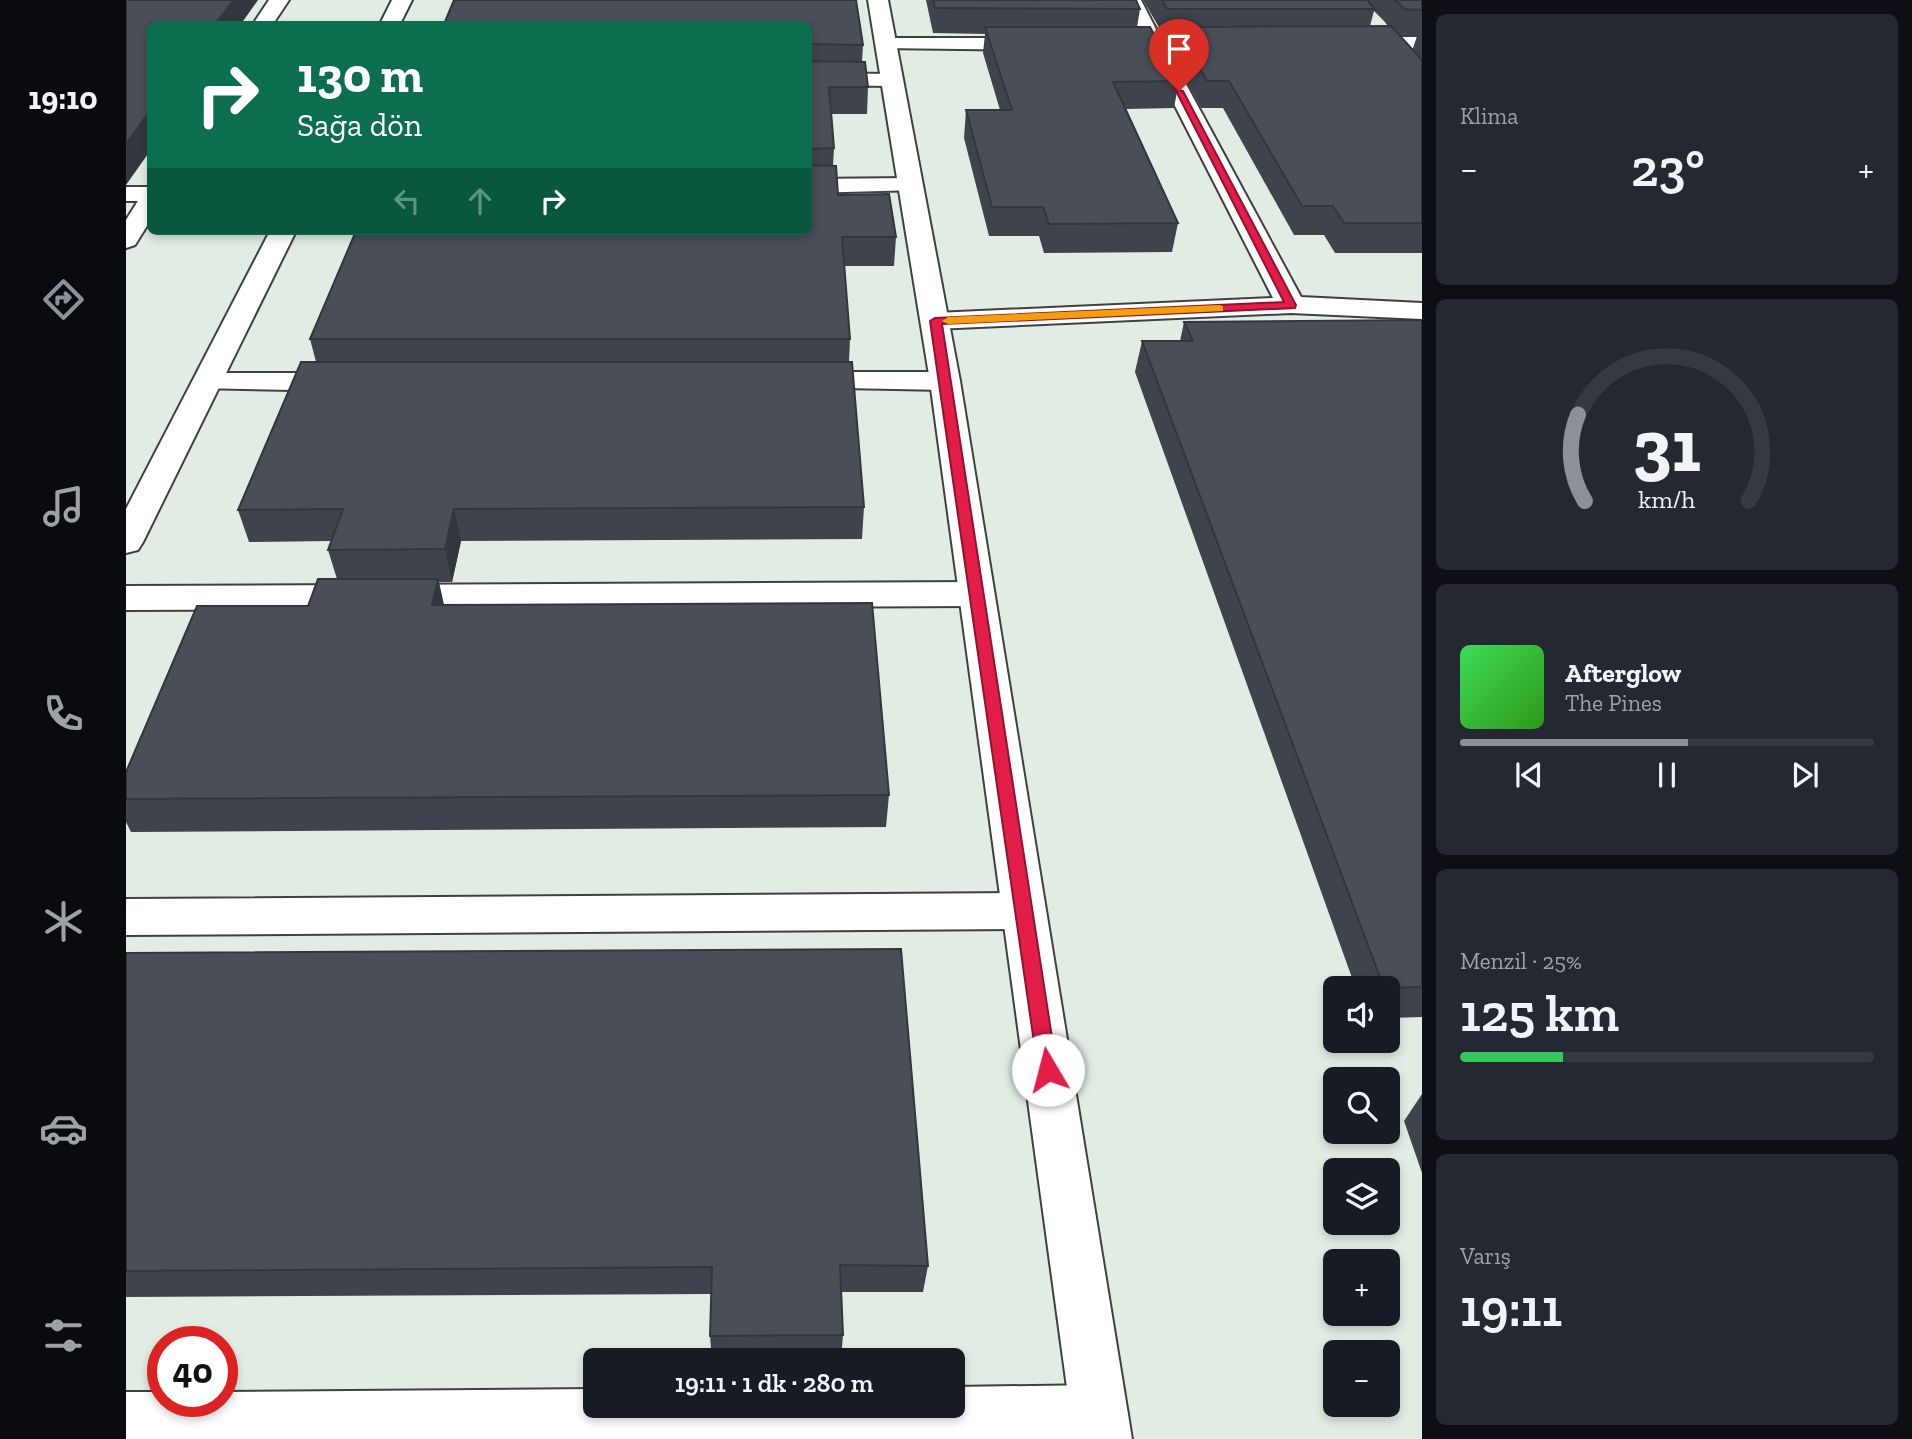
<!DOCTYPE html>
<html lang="tr">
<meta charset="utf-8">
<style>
body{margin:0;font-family:"Zilla Slab",serif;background:#242831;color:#f1f3f6;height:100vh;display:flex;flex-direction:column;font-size:26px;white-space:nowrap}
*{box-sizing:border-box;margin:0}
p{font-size:23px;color:#9ea1a6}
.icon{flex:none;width:38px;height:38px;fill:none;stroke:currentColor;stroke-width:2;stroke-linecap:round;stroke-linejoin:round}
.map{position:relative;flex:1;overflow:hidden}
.side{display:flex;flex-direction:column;gap:14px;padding:14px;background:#0d0f14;width:490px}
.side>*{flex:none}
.top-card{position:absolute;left:21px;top:21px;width:665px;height:214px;border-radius:10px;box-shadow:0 4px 10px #0003;background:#0b6e4f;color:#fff;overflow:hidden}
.buttons{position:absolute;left:1197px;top:976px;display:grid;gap:14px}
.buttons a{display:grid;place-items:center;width:77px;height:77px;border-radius:10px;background:#171b24;box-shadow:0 4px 10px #0003;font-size:35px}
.speed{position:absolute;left:21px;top:1326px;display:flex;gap:14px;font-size:35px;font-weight:700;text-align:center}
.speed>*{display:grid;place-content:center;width:91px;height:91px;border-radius:50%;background:#171b24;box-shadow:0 4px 10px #0003;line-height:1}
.speed .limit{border:10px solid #d22;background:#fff;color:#111}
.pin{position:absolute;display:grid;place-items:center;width:60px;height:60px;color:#fff;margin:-72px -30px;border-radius:50% 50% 50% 0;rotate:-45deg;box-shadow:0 0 7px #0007}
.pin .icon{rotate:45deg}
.me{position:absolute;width:77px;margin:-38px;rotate:352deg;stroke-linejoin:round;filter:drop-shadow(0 0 5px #0008)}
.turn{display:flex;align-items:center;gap:24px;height:147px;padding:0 35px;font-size:32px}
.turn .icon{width:91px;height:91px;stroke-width:2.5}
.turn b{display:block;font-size:49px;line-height:60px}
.lanes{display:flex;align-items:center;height:66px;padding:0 35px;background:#0003;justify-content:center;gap:35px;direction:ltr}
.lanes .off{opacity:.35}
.big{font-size:52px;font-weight:600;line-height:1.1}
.side .card{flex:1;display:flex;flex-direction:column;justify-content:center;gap:10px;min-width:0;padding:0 24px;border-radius:10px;background:#242831}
.side .dial{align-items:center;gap:0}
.dial svg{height:182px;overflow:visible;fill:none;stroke:#363941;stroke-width:7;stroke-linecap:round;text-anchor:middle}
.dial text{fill:#f1f3f6;stroke:none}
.song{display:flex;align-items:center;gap:21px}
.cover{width:84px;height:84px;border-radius:10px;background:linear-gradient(135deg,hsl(130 70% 55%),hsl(110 70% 35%))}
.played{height:7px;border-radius:4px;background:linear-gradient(90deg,#8c9099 55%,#363941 55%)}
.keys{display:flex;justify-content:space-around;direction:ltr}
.heat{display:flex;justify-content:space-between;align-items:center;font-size:38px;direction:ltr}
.charge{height:10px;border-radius:5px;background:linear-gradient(90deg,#34c759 25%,#363941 0)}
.trip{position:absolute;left:457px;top:1348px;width:382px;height:70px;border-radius:10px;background:#171b24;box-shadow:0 4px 10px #0003;font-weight:600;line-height:70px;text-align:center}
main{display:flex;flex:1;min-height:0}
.menu{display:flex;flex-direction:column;width:126px;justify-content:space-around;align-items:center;background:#090b0e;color:#9ea1a6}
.menu .icon{width:49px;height:49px}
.menu .current{color:#8c9099}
.menu b{font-size:32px;color:#f1f3f6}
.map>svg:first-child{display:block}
.industrial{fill:#e1ede3;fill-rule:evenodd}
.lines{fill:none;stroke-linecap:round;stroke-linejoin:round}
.minor-casing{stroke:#404040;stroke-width:4}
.tertiary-casing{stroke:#404040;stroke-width:4}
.minor{fill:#fff;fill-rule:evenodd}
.tertiary{fill:#fff;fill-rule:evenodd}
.wall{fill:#3f434b;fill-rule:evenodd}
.shaded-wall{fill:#33373d}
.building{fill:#494e57;stroke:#33373d;stroke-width:2}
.route{fill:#e11d48;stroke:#92132f;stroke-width:2}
.slow{fill:#f59e0b}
</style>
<main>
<nav class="menu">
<b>19:10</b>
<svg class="icon current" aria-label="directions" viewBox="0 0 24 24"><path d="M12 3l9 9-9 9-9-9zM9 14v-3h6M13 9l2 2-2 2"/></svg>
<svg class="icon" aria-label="music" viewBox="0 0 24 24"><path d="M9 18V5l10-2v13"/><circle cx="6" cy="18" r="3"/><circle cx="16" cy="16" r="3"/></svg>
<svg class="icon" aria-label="phone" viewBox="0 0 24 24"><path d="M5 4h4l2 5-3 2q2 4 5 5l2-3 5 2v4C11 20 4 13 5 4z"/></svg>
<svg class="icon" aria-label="climate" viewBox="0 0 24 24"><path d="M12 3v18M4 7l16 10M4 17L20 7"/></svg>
<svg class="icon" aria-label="car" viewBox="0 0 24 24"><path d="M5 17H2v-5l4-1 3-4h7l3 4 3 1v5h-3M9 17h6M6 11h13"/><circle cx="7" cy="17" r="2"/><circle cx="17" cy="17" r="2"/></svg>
<svg class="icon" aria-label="filters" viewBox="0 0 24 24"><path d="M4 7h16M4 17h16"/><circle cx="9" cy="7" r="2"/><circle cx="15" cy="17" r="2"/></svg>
</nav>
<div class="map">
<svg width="1296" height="1439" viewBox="0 0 1296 1439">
<rect width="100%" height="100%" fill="#efeeff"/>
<path class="industrial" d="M0 0H1296V1439H0ZM24 24H682V231H24ZM1209 989H1262V1041H1209ZM1209 1080H1262V1132H1209ZM1209 1171H1262V1223H1209ZM1209 1262H1262V1314H1209ZM37 1342H96V1402H37ZM1209 1353H1262V1405H1209ZM469 1360H826V1405H469Z"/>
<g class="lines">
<g class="minor-casing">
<g id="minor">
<path d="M995 0H1015L1034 37H1098L1108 43 1098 49H1041L1175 297 1296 303V319L1165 313 809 329 799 327 795 321 799 315 809 313 1147 298 1020 49H980L970 43 980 37H1014Z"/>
<path d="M1228 37H1296V49L1221 47 1218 43Z"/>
<path d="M761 38H909L919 44 909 50 754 48 751 44 754 40Z"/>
<path d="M682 73 766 74 777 80 766 86 682 85Z"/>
<path d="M784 178 793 180 796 185 793 190 682 193V179Z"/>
<rect x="0" y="187" width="24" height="14"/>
<path d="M674 372H819L829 375 834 381 829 387 819 390 664 387 659 381 664 375Z"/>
<path d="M81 373H219L229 376 234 382 229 388 219 391 71 388 66 382 71 376Z"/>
<path d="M850 582 862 586 868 594 862 602 850 606 0 610V586Z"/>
<path d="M898 893 913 898 920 911 913 924 898 929 0 935V899Z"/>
<path d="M973 1385 993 1394 1002 1414 993 1434 982 1439H0V1392H37V1402H96V1392L469 1389V1405H826V1387Z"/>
</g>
</g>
<g class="tertiary-casing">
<g id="tertiary">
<path d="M143 0H163L147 24H127Z"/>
<path d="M266 0H286L274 24H254Z"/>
<path d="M742 0H762L834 381 1006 1439H948L804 381Z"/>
<path d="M24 194V221L9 245 0 248V220L15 196Z"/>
<path d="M144 231H170L17 542 12 550 0 553V509Z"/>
</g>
</g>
<use href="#minor" class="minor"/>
<use href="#tertiary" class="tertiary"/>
</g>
<g class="wall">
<path d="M800 0H1010L1014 9 1011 27 1053 81 1048 108 1000 109 1052 223 1046 252 918 253 913 236H863L838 138 840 110H874L857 53 859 34 807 33Z"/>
<path d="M1017 0H1296V253H1209L1198 235H1168L1097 108H1075L1045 53 1049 34H1037ZM1248 11 1258 21 1262 26H1244ZM1272 35 1291 36 1286 51Z"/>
<path d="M682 24 737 45 736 62 742 87 741 114H705L708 148 707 166 712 195 770 237 768 266H718L724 339 723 362 738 507 736 539 335 541 326 582H313L318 605 763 795 760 827 5 832 0 822V772L211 579 202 550 205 541 123 542 112 510 190 362 184 339 682 231Z"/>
<path d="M1296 320V1017L1262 1018V989H1230L1009 372 1016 341H1054L1058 322Z"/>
<path d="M0 953 802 1266 797 1292H715L717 1335 715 1360H586L584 1336 585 1294 0 1297Z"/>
<path d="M1296 1094V1173L1278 1121Z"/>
</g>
<g class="shaded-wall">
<path d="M108 0H132L115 24H89Z"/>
<path d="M24 111V151L0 185V144Z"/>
<path d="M328 509 335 541 326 582 319 549Z"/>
<path d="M312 579 319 611 306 605Z"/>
</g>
<g class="building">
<path d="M0 0H108L89 24H24V111L0 144Z"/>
<path d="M328 0H730L737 45 682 44V24H318Z"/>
<path d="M807 0H1010L1014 9 809 8Z"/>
<path d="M1036 0H1241L1249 9H1041Z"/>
<path d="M1269 0H1296V10L1278 9Z"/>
<path d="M1265 26 1296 60V223H1218L1207 206H1176L1103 81H1081L1051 27Z"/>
<path d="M859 27H1024L1053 81 987 82 1052 223 923 224 917 207H866L840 110H886Z"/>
<path d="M682 61 739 62 742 87H703L708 148 682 149Z"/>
<path d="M682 165 710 166 712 195 763 194 770 237H716L724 339H184L230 231H682Z"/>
<path d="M1296 320V987L1258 988 1016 341H1067L1058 322Z"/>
<path d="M175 362H726L738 507 328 509 319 549 202 550 217 509 112 510Z"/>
<path d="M192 579H312L306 605 746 603 763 795 0 799V772L71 606H182Z"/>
<path d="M775 949 802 1266 714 1265 717 1335 584 1336 586 1267 0 1271V953Z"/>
</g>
<path class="route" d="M1049 89 1057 91 1170 305 1169 308 816 324 931 1070 929 1076 922 1079 915 1076 912 1070 804 321 809 318 1158 302Z"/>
<path class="slow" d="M1093 305 1097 306V311L822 324 816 321 822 317Z"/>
</svg>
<div class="buttons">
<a><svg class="icon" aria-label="sound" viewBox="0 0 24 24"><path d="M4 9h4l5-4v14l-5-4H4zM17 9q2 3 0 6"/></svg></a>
<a><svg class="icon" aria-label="search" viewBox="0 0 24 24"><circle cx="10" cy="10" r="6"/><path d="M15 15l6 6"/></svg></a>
<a><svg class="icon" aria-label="layers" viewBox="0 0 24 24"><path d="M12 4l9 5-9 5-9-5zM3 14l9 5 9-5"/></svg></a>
<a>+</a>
<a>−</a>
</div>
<div class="speed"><div class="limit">40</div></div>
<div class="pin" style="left:1053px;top:91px;background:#d93025"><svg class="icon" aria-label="arrive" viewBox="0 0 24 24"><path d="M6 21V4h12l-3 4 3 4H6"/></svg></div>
<svg class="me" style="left:922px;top:1070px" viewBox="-20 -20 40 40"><circle r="19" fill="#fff"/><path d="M0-13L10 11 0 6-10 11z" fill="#e11d48"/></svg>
<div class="trip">19:11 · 1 dk · 280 m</div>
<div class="top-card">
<div class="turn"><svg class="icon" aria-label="right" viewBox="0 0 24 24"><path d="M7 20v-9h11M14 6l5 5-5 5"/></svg><div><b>130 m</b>Sağa dön</div></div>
<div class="lanes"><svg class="icon off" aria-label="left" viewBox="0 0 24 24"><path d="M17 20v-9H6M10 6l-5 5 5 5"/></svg><svg class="icon off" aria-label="ahead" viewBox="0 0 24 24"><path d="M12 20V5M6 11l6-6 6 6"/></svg><svg class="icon" aria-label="right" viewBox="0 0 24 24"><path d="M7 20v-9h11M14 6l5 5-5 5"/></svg></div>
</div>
</div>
<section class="side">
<div class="card"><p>Klima</p>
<div class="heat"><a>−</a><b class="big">23°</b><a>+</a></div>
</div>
<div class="card dial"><svg viewBox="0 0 100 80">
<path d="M14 69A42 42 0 1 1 86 69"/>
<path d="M14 69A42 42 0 0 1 11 31" stroke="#8c9099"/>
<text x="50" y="56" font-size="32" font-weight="700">31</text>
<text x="50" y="72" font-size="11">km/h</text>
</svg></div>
<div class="card">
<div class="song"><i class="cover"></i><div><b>Afterglow</b><p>The Pines</p></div></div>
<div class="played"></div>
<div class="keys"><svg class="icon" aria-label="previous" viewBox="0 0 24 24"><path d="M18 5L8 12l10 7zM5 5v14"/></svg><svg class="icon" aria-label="pause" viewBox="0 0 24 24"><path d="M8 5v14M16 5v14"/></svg><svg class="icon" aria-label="next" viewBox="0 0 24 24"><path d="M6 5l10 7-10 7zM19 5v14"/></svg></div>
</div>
<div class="card"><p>Menzil · 25%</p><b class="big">125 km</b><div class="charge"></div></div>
<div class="card"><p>Varış</p><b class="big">19:11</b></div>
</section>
</main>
